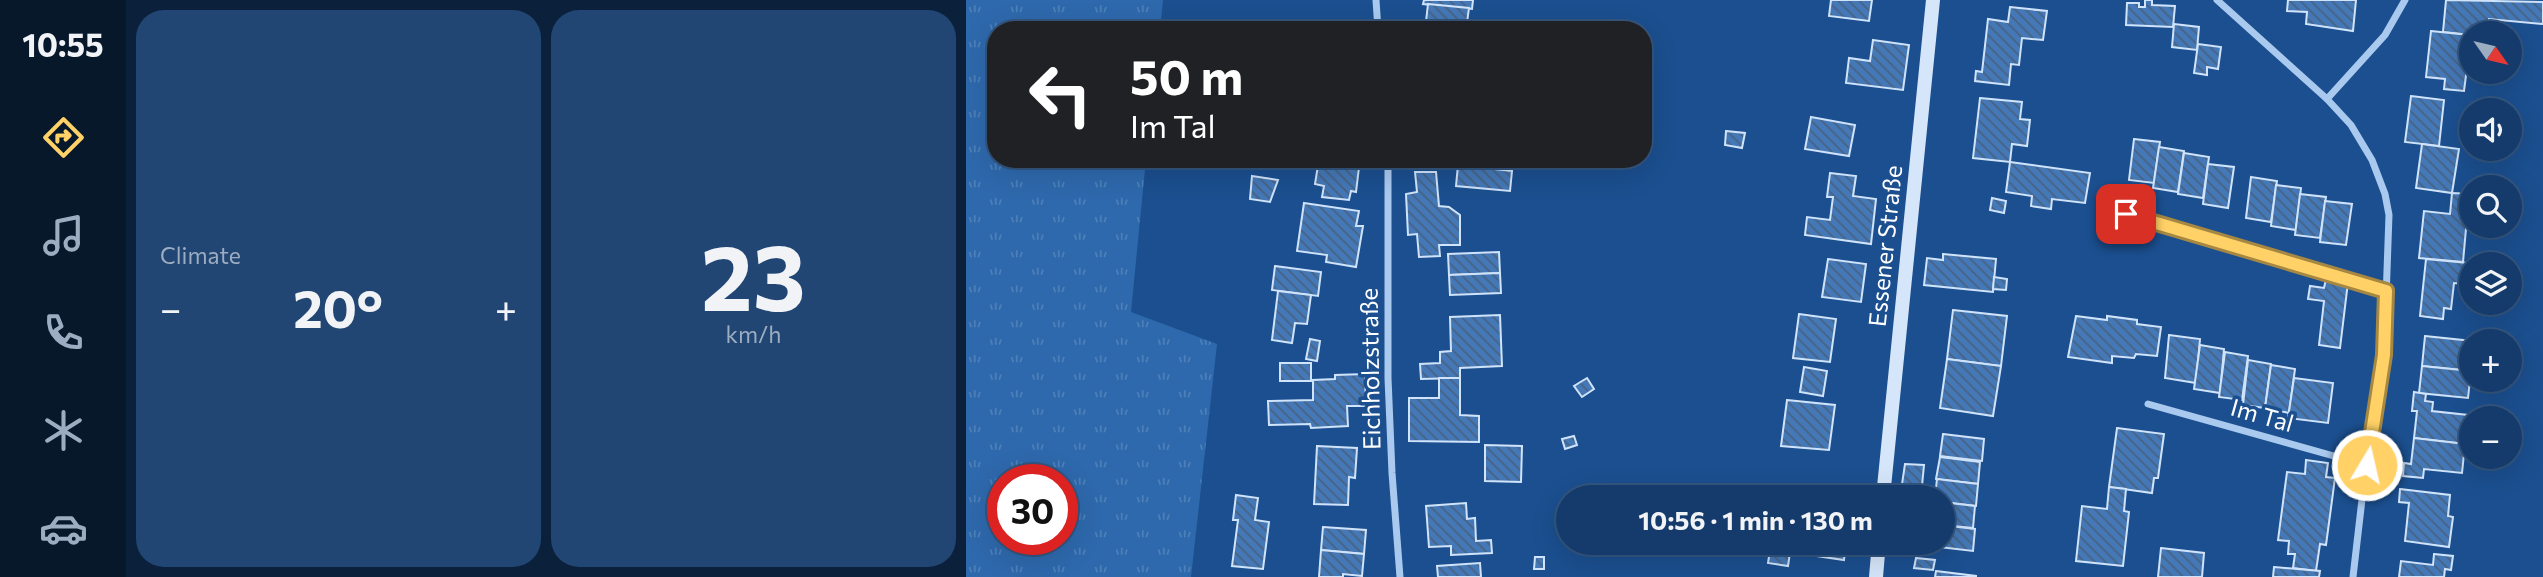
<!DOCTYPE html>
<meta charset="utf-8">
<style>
body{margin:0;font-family:Commissioner,sans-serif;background:#214673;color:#f1f3f6;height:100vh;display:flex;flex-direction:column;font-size:26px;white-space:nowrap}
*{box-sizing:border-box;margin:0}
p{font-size:23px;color:#9dadc1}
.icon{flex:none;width:38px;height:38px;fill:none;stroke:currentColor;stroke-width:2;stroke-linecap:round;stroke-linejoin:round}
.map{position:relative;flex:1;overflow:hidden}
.drawer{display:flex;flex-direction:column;gap:10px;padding:10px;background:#0b203b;width:840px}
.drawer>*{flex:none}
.guide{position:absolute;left:21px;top:21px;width:665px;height:147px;border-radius:28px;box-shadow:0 7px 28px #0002,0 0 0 2px #33557e;background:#202124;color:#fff;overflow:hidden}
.needle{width:46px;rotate:124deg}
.buttons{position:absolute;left:1493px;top:21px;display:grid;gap:14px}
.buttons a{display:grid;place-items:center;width:63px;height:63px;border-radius:50%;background:#143b6b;box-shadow:0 7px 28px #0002,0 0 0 2px #33557e;font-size:35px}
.speed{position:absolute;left:21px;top:464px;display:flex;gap:14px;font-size:35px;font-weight:700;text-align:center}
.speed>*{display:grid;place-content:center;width:91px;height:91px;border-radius:50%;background:#143b6b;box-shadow:0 7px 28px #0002,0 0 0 2px #33557e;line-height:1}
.speed .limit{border:10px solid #d22;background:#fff;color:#111}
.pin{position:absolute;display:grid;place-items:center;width:60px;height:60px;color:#fff;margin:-30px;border-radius:14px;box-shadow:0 4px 10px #0006}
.me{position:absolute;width:77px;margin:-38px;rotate:9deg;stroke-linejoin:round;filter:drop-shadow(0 0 5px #0008)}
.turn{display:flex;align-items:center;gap:24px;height:147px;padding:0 28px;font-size:32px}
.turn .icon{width:91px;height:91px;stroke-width:2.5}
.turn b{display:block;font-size:49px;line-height:60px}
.big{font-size:52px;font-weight:700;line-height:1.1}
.drawer .widget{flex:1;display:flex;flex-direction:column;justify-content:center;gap:10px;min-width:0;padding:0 24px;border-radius:28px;background:#214673}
.drawer .dial{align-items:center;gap:0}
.dial b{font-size:91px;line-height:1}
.heat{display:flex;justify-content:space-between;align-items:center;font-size:38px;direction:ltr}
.drawer .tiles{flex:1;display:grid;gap:10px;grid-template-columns:repeat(2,1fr)}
.trip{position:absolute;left:590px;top:485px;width:399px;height:70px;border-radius:35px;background:#143b6b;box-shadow:0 7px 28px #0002,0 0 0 2px #33557e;font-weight:700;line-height:70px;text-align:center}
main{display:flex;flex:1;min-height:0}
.dock{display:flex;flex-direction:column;width:126px;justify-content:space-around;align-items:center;background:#08182b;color:#9dadc1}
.dock .icon{width:49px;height:49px}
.dock .active{color:#ffd166}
.dock b{font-size:32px;color:#f1f3f6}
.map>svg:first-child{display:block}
.grass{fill:url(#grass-tufts);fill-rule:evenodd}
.building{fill:url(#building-back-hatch);stroke:#cfe3fa;stroke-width:2}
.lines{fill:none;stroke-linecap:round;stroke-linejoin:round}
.street{stroke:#a9c9ee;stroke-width:7}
.secondary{stroke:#d6e6fa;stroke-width:14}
.route-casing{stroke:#a68842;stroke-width:18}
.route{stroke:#ffd166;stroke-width:12}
.labels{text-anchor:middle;stroke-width:7;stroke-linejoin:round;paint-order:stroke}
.street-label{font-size:24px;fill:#fff;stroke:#1b4f8f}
</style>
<main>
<nav class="dock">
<b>10:55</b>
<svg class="icon active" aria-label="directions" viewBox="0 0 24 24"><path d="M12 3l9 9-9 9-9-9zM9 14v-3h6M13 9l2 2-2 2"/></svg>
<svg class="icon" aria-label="music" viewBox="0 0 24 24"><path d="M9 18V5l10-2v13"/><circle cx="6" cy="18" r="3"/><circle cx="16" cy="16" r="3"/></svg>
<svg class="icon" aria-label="phone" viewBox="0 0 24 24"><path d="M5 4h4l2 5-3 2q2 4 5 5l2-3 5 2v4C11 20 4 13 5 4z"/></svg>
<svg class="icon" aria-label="climate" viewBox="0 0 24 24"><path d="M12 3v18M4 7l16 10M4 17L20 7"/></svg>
<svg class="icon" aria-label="car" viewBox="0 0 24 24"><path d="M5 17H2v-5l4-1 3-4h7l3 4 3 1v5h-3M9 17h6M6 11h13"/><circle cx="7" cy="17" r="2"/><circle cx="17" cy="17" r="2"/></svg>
</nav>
<section class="drawer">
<div class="tiles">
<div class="widget"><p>Climate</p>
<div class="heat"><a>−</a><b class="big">20°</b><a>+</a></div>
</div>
<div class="widget dial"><b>23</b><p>km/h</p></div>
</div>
</section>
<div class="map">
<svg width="1577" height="577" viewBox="0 0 1577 577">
<defs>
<pattern id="grass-tufts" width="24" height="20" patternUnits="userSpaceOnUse" patternTransform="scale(1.75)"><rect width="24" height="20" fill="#2e69ad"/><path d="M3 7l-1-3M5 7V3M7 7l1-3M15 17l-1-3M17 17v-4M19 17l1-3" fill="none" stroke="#4d80b9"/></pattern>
<pattern id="building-back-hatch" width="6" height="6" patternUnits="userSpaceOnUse" patternTransform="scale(1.75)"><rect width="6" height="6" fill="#4478b7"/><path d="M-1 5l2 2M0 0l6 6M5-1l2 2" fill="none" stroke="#486282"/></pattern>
</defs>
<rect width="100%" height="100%" fill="#1b4f8f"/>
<path class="grass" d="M0 0H197L194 30H30V159H180L165 312 251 344 225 577H0ZM37 480H96V539H37Z"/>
<g class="building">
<path d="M458 0H507L506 9 457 4Z"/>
<path d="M865 0H906L903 21 863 16Z"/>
<path d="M1179 0H1186V5L1209 6 1207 27 1160 25 1161 3H1173V7H1179Z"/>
<path d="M1322 0H1390L1387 31 1340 24 1341 12 1321 11Z"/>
<path d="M1480 0 1577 2V24L1523 19 1522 32 1515 31V33L1505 35 1477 32Z"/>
<path d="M462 4 503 8 500 30H459Z"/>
<path d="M1044 7 1081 11 1077 40 1056 38 1053 65 1045 64 1043 85 1009 81 1010 71 1016 72 1022 19 1042 22Z"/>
<path d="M1208 24 1233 27 1231 50 1206 47Z"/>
<path d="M1465 31 1503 35 1505 60H1502L1498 91 1478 89 1479 79 1460 77Z"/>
<path d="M907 40 943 45 937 90 880 83 883 58 904 61Z"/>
<path d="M1232 44 1255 47 1252 69 1241 67V75L1228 73Z"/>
<path d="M1445 96 1478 100 1473 146 1439 142Z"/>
<path d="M1014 98 1056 102 1054 119 1064 120 1061 146 1046 144 1044 162 1007 158Z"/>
<path d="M845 117 889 125 883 156 839 149Z"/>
<path d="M760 131 779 133 776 148 759 145Z"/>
<path d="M1168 139 1194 142 1188 183 1163 180Z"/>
<path d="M1456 144 1493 149 1486 193 1450 188Z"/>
<path d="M1193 147 1218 151 1212 192 1187 188Z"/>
<path d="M1218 153 1243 157 1237 198 1212 194Z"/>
<path d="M268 159H302L300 168 268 163Z"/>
<path d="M353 159H394L390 192 385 191 383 200 356 197 358 186 349 184Z"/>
<path d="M493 159H547L546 171 492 165Z"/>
<path d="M1044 162 1124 173 1119 203 1086 199 1085 209 1065 206 1066 196 1040 192Z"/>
<path d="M1242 164 1268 167 1262 208 1237 204Z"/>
<path d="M492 165 546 171 544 191 490 186Z"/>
<path d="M449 172H470L473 206 483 207 494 215V245H473L474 256 453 257 451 234 442 235 440 194 451 192Z"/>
<path d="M864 173 890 176 887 196 910 199 905 244 839 235 841 217 864 220 867 197H861Z"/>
<path d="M286 176 312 180 304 202 284 199Z"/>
<path d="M1285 177 1311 181 1305 222 1280 218Z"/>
<path d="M1310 185 1335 188 1330 230 1305 226Z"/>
<path d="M1486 193 1505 194V218H1501L1497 262 1453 258 1458 211 1484 214Z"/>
<path d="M1334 194 1360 197 1354 238 1329 235Z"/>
<path d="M1026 198 1040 201 1038 213 1024 210Z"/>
<path d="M1359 201 1386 204 1380 245 1354 242Z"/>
<path d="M338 203 393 211 390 226H397L390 267 360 262 361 255 331 251Z"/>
<path d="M533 252 534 273 483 275 482 254Z"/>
<path d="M977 254 1030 259 1027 292 958 285 961 258 977 260Z"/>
<path d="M862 259 900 264 895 302 856 297Z"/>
<path d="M1460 259 1502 263 1500 284 1488 283 1485 309 1478 308 1477 319 1454 316Z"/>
<path d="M309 266 355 272 352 296 306 290Z"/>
<path d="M534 273 535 293 484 295 483 275Z"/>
<path d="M1028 277 1041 279 1040 290 1027 289Z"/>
<path d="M1360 279 1382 282 1374 348 1353 345 1358 301 1342 299 1344 286 1358 288Z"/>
<path d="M312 291 345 295 341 324 329 323 326 343 306 340Z"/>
<path d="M987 310 1041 316 1035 366 981 359Z"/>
<path d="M833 314 870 319 864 362 827 358Z"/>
<path d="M534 315 536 366 494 368V378L455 379 454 364 474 363V352L485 351 484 317Z"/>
<path d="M1110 316 1141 320V316L1171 320V324L1195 327 1191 356 1170 354 1168 358 1146 356V363L1102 357Z"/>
<path d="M1203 335 1234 339 1230 383 1199 378Z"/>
<path d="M1459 336 1506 341 1505 371 1456 366Z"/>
<path d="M344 339 354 341 351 361 340 359Z"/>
<path d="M1234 345 1258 349 1254 393 1228 389Z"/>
<path d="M1259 352 1282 356 1276 400 1253 397Z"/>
<path d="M981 359 1035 366 1027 416 974 408Z"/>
<path d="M1282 360 1305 364 1299 408 1277 405Z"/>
<rect x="314" y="363" width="31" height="18"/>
<path d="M1305 365 1329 369 1323 413 1299 408Z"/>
<path d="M1456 366 1505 371 1502 398 1453 393Z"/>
<path d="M838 367 861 371 857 396 834 392Z"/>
<path d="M399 374 400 406H381L382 426 345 428 344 424 303 425 302 401 347 400V380L369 379V375Z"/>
<path d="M473 378H494V415L513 416V442L443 441V398H473Z"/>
<path d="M621 378 628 389 616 397 608 386Z"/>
<path d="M1328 378 1367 383 1362 423 1322 418Z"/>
<path d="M1448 392 1460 394 1459 401 1467 402 1466 411 1502 415 1499 444 1448 438 1451 411H1446Z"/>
<path d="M821 400 869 405 863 450 815 446Z"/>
<path d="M1151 428 1198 434 1192 478H1188L1186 493 1143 487Z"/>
<path d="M977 434 1018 439 1016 461 974 456Z"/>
<path d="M608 436 611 445 599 449 596 439Z"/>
<path d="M1448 438 1499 444 1496 473 1458 469 1457 478 1437 476 1438 463 1445 464Z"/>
<path d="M519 445 556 446 555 482 519 481Z"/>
<path d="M351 446 391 448 389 478 383 477 382 505 348 504Z"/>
<path d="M974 457 1014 462 1012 484 970 479Z"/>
<path d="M1340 460 1362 463 1360 477 1369 478 1360 545 1354 544 1350 571 1327 568 1329 554H1322L1323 541 1312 540 1321 472 1339 474Z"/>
<path d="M939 464 958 465 956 486 936 484Z"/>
<path d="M971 479 1012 484 1010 506 976 502V497H969Z"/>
<path d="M1143 487 1160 489 1158 511 1163 512 1157 566 1110 561 1116 506 1141 509Z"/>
<path d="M1434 489 1484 495 1482 516 1487 517 1483 547 1439 541 1443 503 1433 502Z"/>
<path d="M935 491 955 493 954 497H935Z"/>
<path d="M270 495 292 498 289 520 303 522 297 569 266 566 272 520H267Z"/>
<path d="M976 502 1009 506 1007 528 976 525Z"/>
<path d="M500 503 501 519 509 518 510 541 525 540 526 553 485 555V546L463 547 460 506Z"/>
<path d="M976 525 1009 529 1007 551 965 546V542H976Z"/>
<path d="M357 527 400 530 398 554 355 550Z"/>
<path d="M845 542H880L878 560 843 555Z"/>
<path d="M805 544 825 546 822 566 802 563Z"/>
<path d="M1195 548 1238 553 1236 577H1192Z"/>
<path d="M355 550 398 554 396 576 377 574V577H353Z"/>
<path d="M1468 554 1487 556 1485 570 1479 569 1478 577H1433L1435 561 1467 565Z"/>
<path d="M569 557H578V569H568Z"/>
<path d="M950 558 969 560 967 570 948 568Z"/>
<path d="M514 563 515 577H472L471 566Z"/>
<path d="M1308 567 1354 571 1353 577H1307Z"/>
<path d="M970 571 1010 576V577H969Z"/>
</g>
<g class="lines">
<g class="street">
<path d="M410 0 412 30"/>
<path d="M1251 0 1361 99 1385 125 1406 160 1419 194 1423 215 1418 355 1400 465 1387 577"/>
<path d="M1361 99 1419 35 1439 0"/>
<path d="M422 159V378L426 473 434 577"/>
<path d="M1160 214 1420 291"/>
<path d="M1182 404 1400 465"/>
</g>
<g class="secondary">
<path d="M917 497 967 0"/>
<path d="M910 577 913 542"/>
</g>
</g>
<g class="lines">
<g class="route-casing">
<path id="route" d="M1160 214 1420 291 1418 355 1401 465"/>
</g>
<use href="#route" class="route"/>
</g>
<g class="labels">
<g class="street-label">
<text transform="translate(920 246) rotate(-84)" y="8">Essener Straße</text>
<text transform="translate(405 369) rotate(-91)" y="8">Eichholzstraße</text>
<text transform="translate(1296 416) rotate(16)" y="8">Im Tal</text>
</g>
</g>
</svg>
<div class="buttons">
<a><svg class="needle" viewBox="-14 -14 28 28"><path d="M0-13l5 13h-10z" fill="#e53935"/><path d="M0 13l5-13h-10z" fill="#9dadc1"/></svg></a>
<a><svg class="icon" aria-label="sound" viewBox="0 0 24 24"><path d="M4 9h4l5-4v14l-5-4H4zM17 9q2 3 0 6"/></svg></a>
<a><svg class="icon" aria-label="search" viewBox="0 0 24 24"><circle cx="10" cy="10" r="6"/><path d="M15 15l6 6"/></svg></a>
<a><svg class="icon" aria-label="layers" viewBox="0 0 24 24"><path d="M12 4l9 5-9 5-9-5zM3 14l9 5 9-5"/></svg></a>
<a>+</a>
<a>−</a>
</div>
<div class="speed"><div class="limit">30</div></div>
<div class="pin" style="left:1160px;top:214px;background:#d93025"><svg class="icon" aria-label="arrive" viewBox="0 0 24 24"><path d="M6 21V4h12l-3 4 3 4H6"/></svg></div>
<svg class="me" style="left:1401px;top:465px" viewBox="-20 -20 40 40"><circle r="17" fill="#ffd166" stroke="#fff" stroke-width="3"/><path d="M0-11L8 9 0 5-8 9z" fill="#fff"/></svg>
<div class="trip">10:56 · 1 min · 130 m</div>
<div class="guide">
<div class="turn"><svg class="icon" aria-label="left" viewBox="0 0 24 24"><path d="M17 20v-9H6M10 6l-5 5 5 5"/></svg><div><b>50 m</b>Im Tal</div></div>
</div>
</div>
</main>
